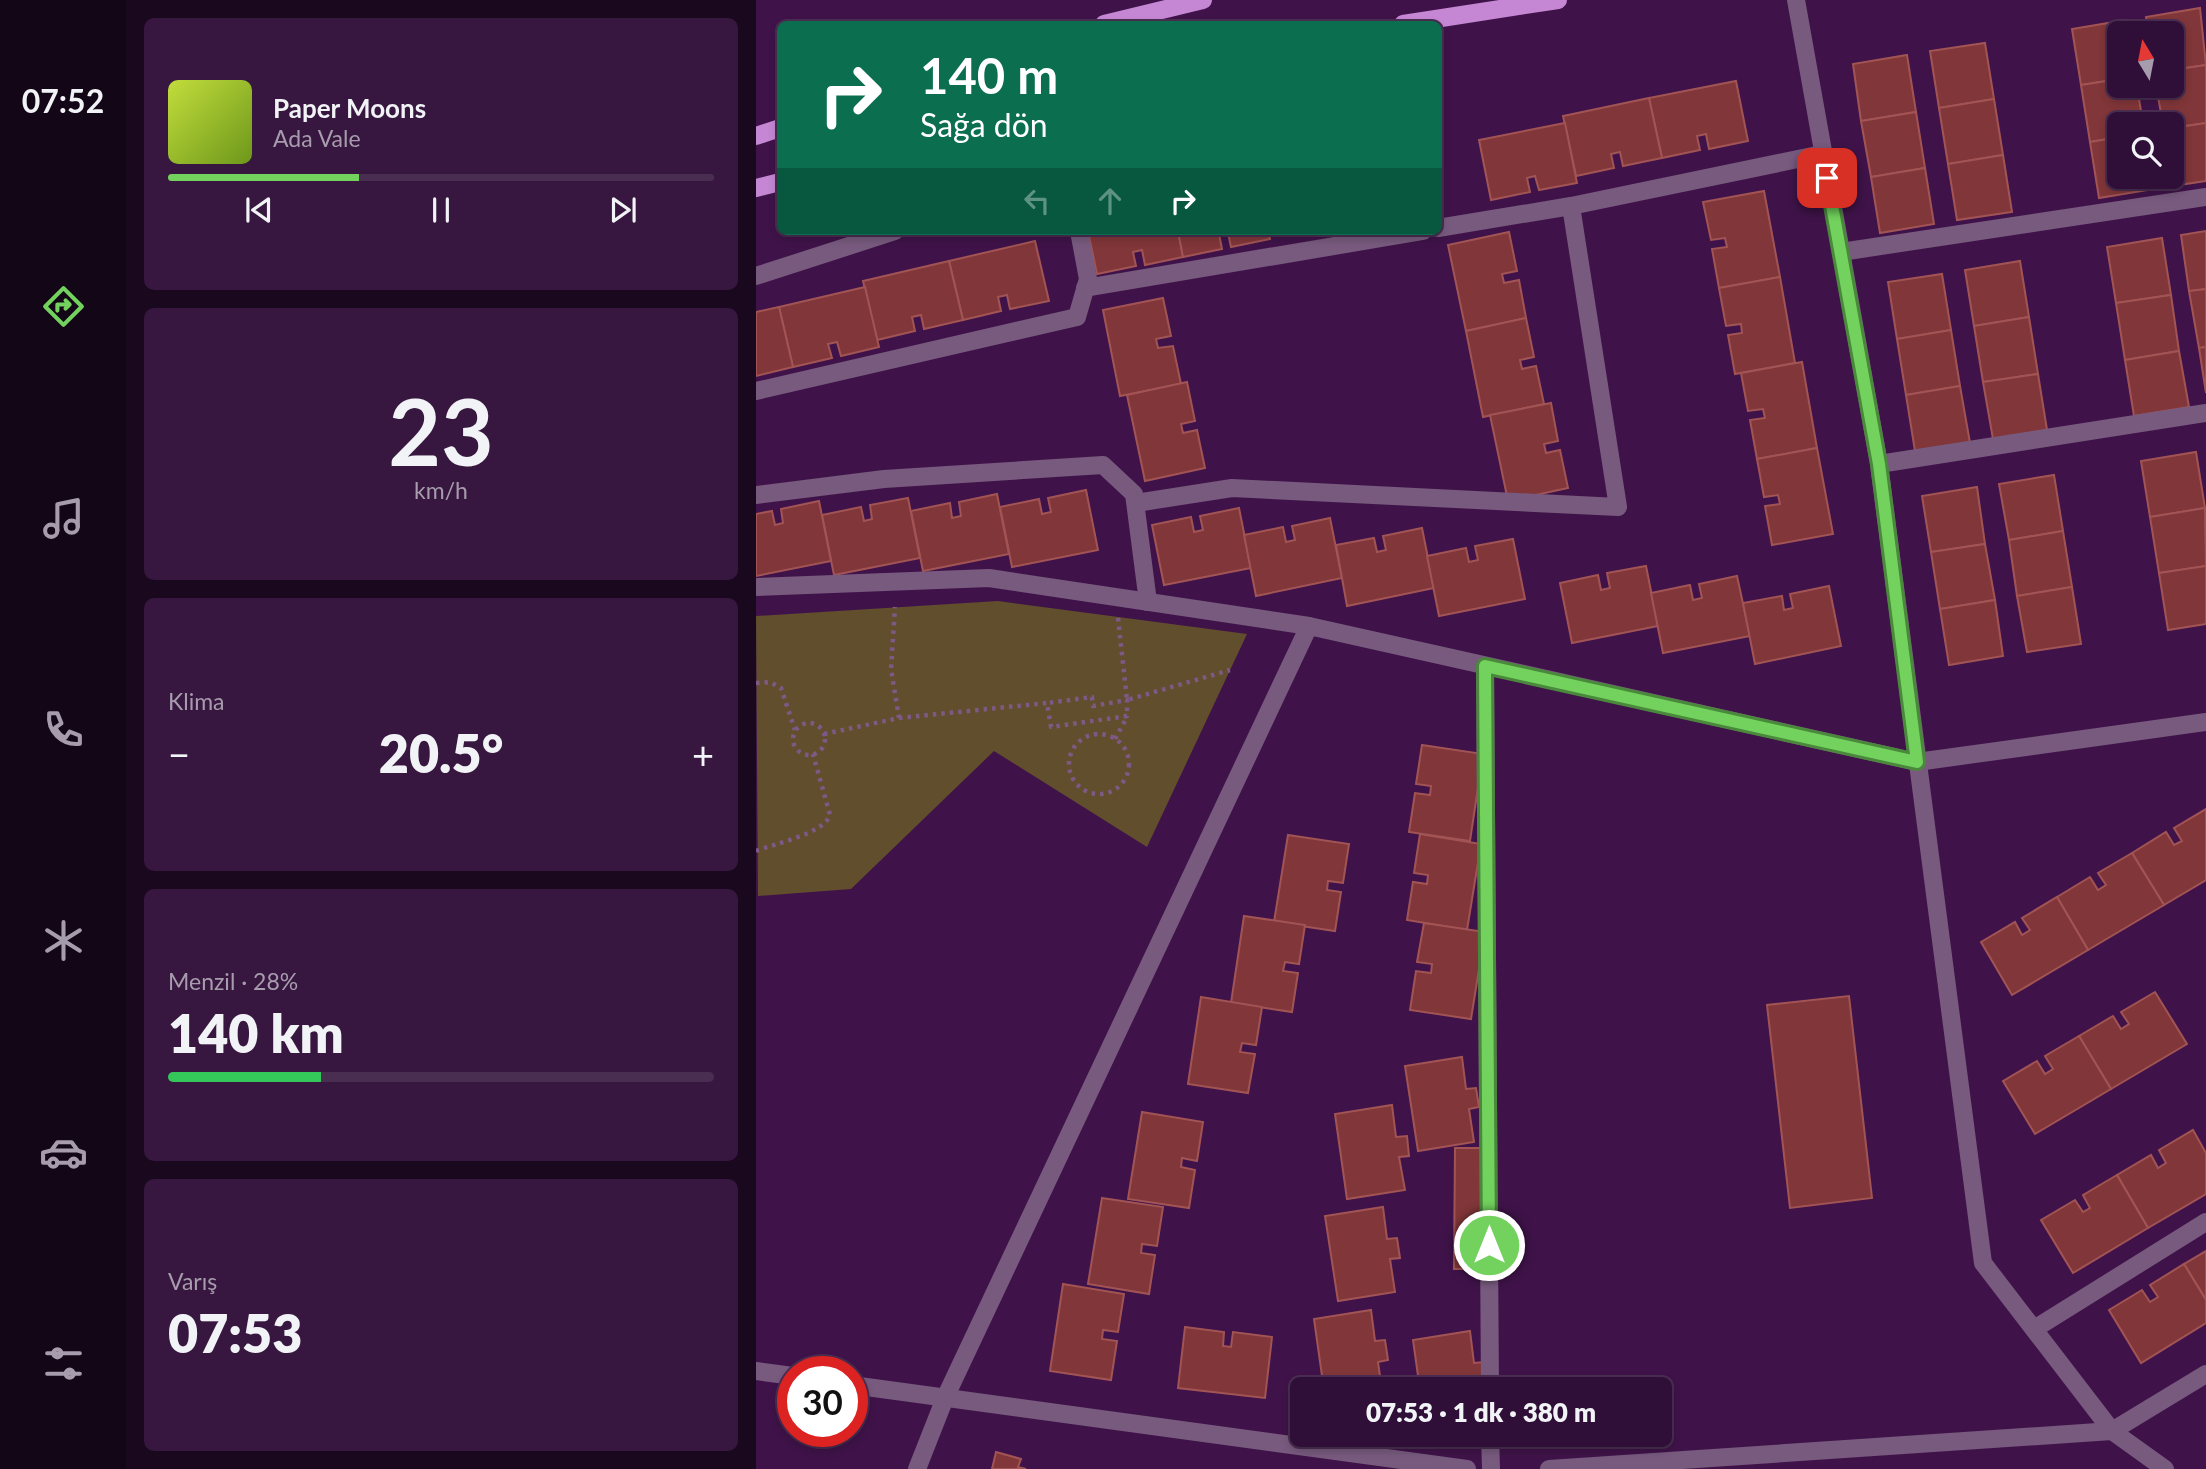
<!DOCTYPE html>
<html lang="tr">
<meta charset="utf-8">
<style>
body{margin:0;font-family:Lato,sans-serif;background:#37173f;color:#f1f3f6;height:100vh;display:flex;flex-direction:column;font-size:26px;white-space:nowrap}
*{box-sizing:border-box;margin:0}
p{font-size:23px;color:#a79cad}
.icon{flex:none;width:38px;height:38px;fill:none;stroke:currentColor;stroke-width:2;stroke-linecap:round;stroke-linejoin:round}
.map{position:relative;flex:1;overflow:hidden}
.side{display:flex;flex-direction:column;gap:18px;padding:18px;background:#1a081e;width:630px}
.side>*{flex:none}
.hud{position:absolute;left:21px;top:21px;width:665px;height:214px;border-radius:10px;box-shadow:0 4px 10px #0003,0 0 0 2px #4a2e52;background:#0b6e4f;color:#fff;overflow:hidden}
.needle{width:46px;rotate:350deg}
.fabs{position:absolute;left:1351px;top:21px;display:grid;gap:14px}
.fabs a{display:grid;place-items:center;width:77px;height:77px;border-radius:10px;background:#2f0e37;box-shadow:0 4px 10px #0003,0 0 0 2px #4a2e52;font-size:35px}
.speed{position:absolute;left:21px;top:1356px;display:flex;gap:14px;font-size:35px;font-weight:700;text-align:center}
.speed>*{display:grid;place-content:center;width:91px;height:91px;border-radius:50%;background:#2f0e37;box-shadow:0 4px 10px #0003,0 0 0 2px #4a2e52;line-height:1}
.speed .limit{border:10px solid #d22;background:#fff;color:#111}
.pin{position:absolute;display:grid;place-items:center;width:60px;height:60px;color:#fff;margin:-30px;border-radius:14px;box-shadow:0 4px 10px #0006}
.me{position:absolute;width:77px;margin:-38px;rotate:0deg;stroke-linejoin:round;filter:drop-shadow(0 0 5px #0008)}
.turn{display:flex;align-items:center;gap:24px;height:147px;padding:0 28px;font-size:32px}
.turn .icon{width:91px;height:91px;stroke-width:2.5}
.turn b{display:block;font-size:49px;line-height:60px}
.lanes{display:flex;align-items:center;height:66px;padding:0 28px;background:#0003;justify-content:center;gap:35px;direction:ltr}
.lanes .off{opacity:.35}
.big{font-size:52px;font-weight:800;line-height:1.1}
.side .card{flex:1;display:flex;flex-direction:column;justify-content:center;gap:10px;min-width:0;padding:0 24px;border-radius:10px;background:#37173f}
.side .dial{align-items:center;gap:0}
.dial b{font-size:91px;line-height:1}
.song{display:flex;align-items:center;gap:21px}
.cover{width:84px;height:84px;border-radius:10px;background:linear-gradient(135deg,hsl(70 70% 55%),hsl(80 70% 35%))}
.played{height:7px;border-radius:4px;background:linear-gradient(90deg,#72d25d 35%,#4a2e52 35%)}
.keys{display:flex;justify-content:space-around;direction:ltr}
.heat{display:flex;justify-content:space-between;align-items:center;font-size:38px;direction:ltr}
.charge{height:10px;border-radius:5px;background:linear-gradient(90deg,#34c759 28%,#4a2e52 0)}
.trip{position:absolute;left:534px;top:1377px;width:382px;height:70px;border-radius:10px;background:#2f0e37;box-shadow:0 4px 10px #0003,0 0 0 2px #4a2e52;font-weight:800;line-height:70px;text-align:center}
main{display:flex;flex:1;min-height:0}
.tab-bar{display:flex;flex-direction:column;width:126px;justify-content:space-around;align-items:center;background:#130616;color:#a79cad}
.tab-bar .icon{width:49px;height:49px}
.tab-bar .active{color:#72d25d}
.tab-bar b{font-size:32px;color:#f1f3f6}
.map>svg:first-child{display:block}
.green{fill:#614e2d}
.building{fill:#813639;stroke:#a25455;stroke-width:2}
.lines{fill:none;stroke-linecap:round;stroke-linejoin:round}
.path{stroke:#7e5986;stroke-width:4.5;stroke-dasharray:3.5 5;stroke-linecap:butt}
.minor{stroke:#785a7e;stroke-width:18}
.major{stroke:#c587d3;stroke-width:18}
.route-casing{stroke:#4a883c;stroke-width:18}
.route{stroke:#72d25d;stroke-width:12}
</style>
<main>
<nav class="tab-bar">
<b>07:52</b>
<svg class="icon active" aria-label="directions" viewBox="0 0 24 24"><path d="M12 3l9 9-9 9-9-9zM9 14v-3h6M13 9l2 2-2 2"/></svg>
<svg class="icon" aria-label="music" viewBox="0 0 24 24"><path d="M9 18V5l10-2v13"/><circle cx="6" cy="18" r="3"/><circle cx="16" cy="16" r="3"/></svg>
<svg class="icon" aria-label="phone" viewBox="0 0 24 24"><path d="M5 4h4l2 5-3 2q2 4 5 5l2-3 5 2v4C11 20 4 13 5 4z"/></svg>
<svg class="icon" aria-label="climate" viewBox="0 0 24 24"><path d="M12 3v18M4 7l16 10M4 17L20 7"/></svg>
<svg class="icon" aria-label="car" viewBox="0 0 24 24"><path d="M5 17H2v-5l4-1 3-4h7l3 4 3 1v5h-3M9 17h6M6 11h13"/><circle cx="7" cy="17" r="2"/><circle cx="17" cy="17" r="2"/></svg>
<svg class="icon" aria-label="filters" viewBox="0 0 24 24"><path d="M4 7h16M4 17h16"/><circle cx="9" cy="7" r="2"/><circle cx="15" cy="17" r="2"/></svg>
</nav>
<section class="side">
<div class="card">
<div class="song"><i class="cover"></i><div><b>Paper Moons</b><p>Ada Vale</p></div></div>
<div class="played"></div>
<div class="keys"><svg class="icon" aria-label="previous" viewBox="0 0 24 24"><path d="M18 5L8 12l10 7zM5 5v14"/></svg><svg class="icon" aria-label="pause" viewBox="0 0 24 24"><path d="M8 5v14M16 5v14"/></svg><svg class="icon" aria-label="next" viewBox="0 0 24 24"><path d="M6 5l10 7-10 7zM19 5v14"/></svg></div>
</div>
<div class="card dial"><b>23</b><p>km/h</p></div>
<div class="card"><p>Klima</p>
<div class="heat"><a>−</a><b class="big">20.5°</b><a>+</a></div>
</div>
<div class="card"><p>Menzil · 28%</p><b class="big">140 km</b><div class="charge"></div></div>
<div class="card"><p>Varış</p><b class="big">07:53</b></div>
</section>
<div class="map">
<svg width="1450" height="1469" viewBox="0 0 1450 1469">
<rect width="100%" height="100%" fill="#3f1349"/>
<path class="green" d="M242 601 491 634 391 847 238 751 95 889 2 896 0 616Z"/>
<g class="building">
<path d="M1444 8 1450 65 1416 70V33H1392L1390 17Z"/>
<path d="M1370 20 1372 33H1363V79L1325 85 1316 29Z"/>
<path d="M1229 43 1238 99 1183 108 1174 51Z"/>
<path d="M1151 55 1160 112 1105 121 1097 64Z"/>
<path d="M1450 65V123L1416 128V124H1407L1400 86H1416V70Z"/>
<path d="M1363 79V86H1381L1387 124H1363V137L1334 142 1325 85Z"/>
<path d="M980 81 992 141 953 149 950 134 941 136 944 150 906 158 893 98Z"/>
<path d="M893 98 906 158 867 166 864 152 855 154 858 168 820 176 807 116Z"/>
<path d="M1238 99 1247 155 1192 164 1183 108Z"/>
<path d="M1160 112 1169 168 1115 177 1105 121Z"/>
<path d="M809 123 821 183 783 190 779 176 771 178 774 192 735 200 723 140Z"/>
<path d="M1450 123V181L1416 186V128Z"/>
<path d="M1363 137V177H1396L1398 189 1343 198 1334 142Z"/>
<path d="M1247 155 1256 212 1201 220 1192 164Z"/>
<path d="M1169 168 1178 224 1124 233 1115 177Z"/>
<path d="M1008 191 1024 277 963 288 956 249 971 247 969 238 955 240 947 202Z"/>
<path d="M332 231H422L427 257 389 265 386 250 377 252 380 266 341 274Z"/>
<path d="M422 231H512L514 239 475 247 472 233 463 234 466 249 427 257Z"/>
<path d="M1450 231V289L1433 291 1425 235Z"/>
<path d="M753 232 761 271 746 274 748 283 763 280 770 318 710 331 692 245Z"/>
<path d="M1406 238 1415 295 1360 303 1351 247Z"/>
<path d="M279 241 293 301 254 309 251 295 242 297 245 311 207 320 193 261Z"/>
<path d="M193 261 207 320 168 329 165 315 156 317 159 331 121 340 107 281Z"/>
<path d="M1264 261 1273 317 1218 326 1209 270Z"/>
<path d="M1186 274 1195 330 1141 339 1132 282Z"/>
<path d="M1024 277 1039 363 979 374 972 335 986 333 985 324 970 326 963 288Z"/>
<path d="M109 287 123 347 85 356 81 342 72 344 76 358 37 367 23 307Z"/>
<path d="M1450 289V347L1443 348 1433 291Z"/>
<path d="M1415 295 1423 351 1369 360 1360 303Z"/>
<path d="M407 298 415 336 400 339 402 348 417 346 425 384 364 396 347 310Z"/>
<path d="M23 307 37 367 0 376V312Z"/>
<path d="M1273 317 1282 374 1227 382 1218 326Z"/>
<path d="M770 318 778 357 764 360 766 369 780 366 788 404 727 417 710 331Z"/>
<path d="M1195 330 1204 386 1150 395 1141 339Z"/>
<path d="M1450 347V393L1443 348Z"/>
<path d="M1423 351 1433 407 1378 416 1369 360Z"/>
<path d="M1046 362 1061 448 1001 459 994 420 1009 418 1007 409 992 411 985 373Z"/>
<path d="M1282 374 1291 430 1237 439 1227 382Z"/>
<path d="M431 382 439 421 425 424 427 433 441 430 449 468 389 481 371 395Z"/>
<path d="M1204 386 1214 443 1159 451 1150 395Z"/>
<path d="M795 403 802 441 788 444 790 453 804 450 812 488 752 501 734 415Z"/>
<path d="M1061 448 1077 534 1016 545 1009 506 1024 504 1022 495 1008 497 1001 459Z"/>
<path d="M1440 452 1449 508 1394 517 1385 461Z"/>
<path d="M1298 475 1307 531 1253 540 1243 484Z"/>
<path d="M1221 487 1229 544 1175 552 1166 496Z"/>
<path d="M330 490 342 550 256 567 244 507 283 499 286 514 295 512 292 498Z"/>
<path d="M241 494 253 554 167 571 155 511 194 503 196 518 205 516 203 502Z"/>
<path d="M152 498 164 558 78 575 66 515 105 507 108 521 116 519 114 505Z"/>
<path d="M63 501 75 561 0 576V514L16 511 19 525 27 523 25 509Z"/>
<path d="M483 508 495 568 408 585 396 525 435 517 438 532 447 530 444 516Z"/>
<path d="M1449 508 1450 566 1403 573 1394 517Z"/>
<path d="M574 518 586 578 500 596 488 535 527 527 530 542 539 540 536 526Z"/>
<path d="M666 528 678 588 591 606 580 545 618 538 621 552 630 550 627 536Z"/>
<path d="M1307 531 1316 587 1261 596 1253 540Z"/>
<path d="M757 539 769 599 683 616 671 556 710 548 713 562 722 560 719 546Z"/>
<path d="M1229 544 1239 600 1184 609 1175 552Z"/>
<path d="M890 566 902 626 816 643 804 583 842 575 845 590 854 588 851 573Z"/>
<path d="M1450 566V624L1412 630 1403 573Z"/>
<path d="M981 576 994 636 907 653 895 593 934 585 937 600 946 598 943 584Z"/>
<path d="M1073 586 1085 646 999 664 987 603 1026 596 1028 610 1037 608 1034 594Z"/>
<path d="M1316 587 1325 644 1271 652 1261 596Z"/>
<path d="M1239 600 1247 656 1193 665 1184 609Z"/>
<path d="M666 745 727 754 714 841 653 832 659 793 674 795 675 786 660 784Z"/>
<path d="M1450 809V880L1408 905 1376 853 1410 832 1418 845 1426 841 1418 828Z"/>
<path d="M664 834 725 844 711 930 651 920 657 882 671 884 672 875 658 873Z"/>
<path d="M532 835 593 844 587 883 572 881 571 890 585 892 579 931 518 922Z"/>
<path d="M1376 853 1408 905 1332 950 1301 897 1334 877 1342 890 1350 885 1342 873Z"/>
<path d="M1301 897 1332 950 1256 995 1225 942 1259 922 1266 935 1274 930 1266 918Z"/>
<path d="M488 916 549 925 543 964 529 962 527 971 542 973 536 1012 475 1003Z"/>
<path d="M668 923 729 932 715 1019 654 1010 660 971 675 973 676 964 661 962Z"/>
<path d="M1399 992 1431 1044 1355 1089 1323 1036 1357 1016 1365 1029 1373 1024 1365 1012Z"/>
<path d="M1093 996 1116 1198 1034 1208 1011 1005Z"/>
<path d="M445 997 506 1007 500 1045 486 1043 484 1052 499 1054 492 1093 432 1084Z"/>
<path d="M1323 1036 1355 1089 1279 1134 1247 1081 1281 1061 1289 1074 1297 1069 1289 1056Z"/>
<path d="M706 1057 710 1089 720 1088 723 1107 713 1109 718 1142 662 1151 649 1066Z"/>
<path d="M636 1105 640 1137 651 1136 653 1156 643 1157 649 1190 591 1199 579 1114Z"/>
<path d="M386 1112 447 1122 441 1161 426 1158 425 1167 439 1170 433 1208 372 1199Z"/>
<path d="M1437 1130 1450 1153V1194L1392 1228 1361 1175 1395 1155 1402 1168 1410 1163 1403 1150Z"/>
<path d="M699 1148H733V1269H698Z"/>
<path d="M1361 1175 1392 1228 1317 1273 1285 1220 1319 1200 1327 1212 1334 1208 1327 1195Z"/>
<path d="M346 1198 407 1207 401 1246 386 1244 385 1253 399 1255 393 1294 332 1284Z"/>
<path d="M627 1207 631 1239 641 1238 644 1258 634 1259 639 1292 582 1301 569 1216Z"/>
<path d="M1450 1251V1300L1428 1264Z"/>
<path d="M1428 1264 1450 1300V1323L1385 1363 1353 1310 1386 1290 1394 1302 1402 1297 1394 1285Z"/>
<path d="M307 1284 368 1294 362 1332 347 1330 346 1339 361 1341 355 1380 294 1371Z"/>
<path d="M615 1310 619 1341 629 1340 632 1360 622 1362 626 1390H568L558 1319Z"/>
<path d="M429 1327 468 1332 467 1346 475 1347 477 1332 516 1337 509 1398 422 1388Z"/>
<path d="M714 1331 718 1363 728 1362 731 1382 721 1383 722 1390H664L657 1340Z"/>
<path d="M240 1452 265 1459 262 1467 270 1469H236Z"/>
</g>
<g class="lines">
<g class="path">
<path d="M362 618 371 700 474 670"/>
<path d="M0 683 14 682 25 688 39 730"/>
<path d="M143 718 291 703 295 727 371 716V700L337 706 336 697 291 703"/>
<circle cx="53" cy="739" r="16"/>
<path d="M68 734 143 718 135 669 139 607"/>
<circle cx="343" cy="764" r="30"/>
<path d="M359 739 371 717"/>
<path d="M0 851C18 844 69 833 74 815L57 754"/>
</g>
<g class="minor">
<path d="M1040 0 1123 464 1227 1263 1356 1431 1409 1469"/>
<path d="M682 228 815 206"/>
<path d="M1085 252 1450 197"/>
<path d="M0 276 139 231"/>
<path d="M329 288 667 231"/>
<path d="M0 391 321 317 332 279 323 231"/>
<path d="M1123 464 1450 413"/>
<path d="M0 495 128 479 347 465 378 494 392 602"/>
<path d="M380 503 476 488 862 507 815 206 1066 154"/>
<path d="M0 587 233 578 553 626"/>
<path d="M729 666 734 1390"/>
<path d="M1278 1329 1450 1222"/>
<path d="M0 1371 37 1376"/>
<path d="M96 1385 711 1469"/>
<path d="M734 1435 735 1469"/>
<path d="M161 1469 189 1398 553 626 1161 762 1450 722"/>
<path d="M793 1469 1356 1431 1450 1374"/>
</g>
<g class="major">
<path d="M348 24 447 0"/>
<path d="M647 24 802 0"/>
<path d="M0 136 24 128"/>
<path d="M0 188 24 182"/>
</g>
</g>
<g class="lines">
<g class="route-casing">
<path id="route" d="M733 1245 729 666 1161 762 1123 464 1071 178"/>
</g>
<use href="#route" class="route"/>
</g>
</svg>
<div class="fabs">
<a><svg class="needle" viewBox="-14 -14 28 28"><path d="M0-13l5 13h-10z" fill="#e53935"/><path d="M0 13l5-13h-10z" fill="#a79cad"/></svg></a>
<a><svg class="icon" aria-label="search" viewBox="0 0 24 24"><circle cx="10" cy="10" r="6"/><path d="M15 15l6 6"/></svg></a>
</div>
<div class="speed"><div class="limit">30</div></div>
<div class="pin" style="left:1071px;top:178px;background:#d93025"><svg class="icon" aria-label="arrive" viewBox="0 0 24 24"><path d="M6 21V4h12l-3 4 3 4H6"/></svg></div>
<svg class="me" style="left:733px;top:1245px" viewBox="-20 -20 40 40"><circle r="17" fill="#72d25d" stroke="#fff" stroke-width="3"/><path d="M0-11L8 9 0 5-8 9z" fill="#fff"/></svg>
<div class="trip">07:53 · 1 dk · 380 m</div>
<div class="hud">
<div class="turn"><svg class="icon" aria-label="right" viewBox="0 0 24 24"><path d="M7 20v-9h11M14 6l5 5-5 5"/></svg><div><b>140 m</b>Sağa dön</div></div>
<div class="lanes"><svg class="icon off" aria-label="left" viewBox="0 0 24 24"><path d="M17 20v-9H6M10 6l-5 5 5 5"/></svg><svg class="icon off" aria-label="ahead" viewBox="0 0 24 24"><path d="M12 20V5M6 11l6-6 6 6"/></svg><svg class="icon" aria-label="right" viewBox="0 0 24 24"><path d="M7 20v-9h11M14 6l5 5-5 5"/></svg></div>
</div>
</div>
</main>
